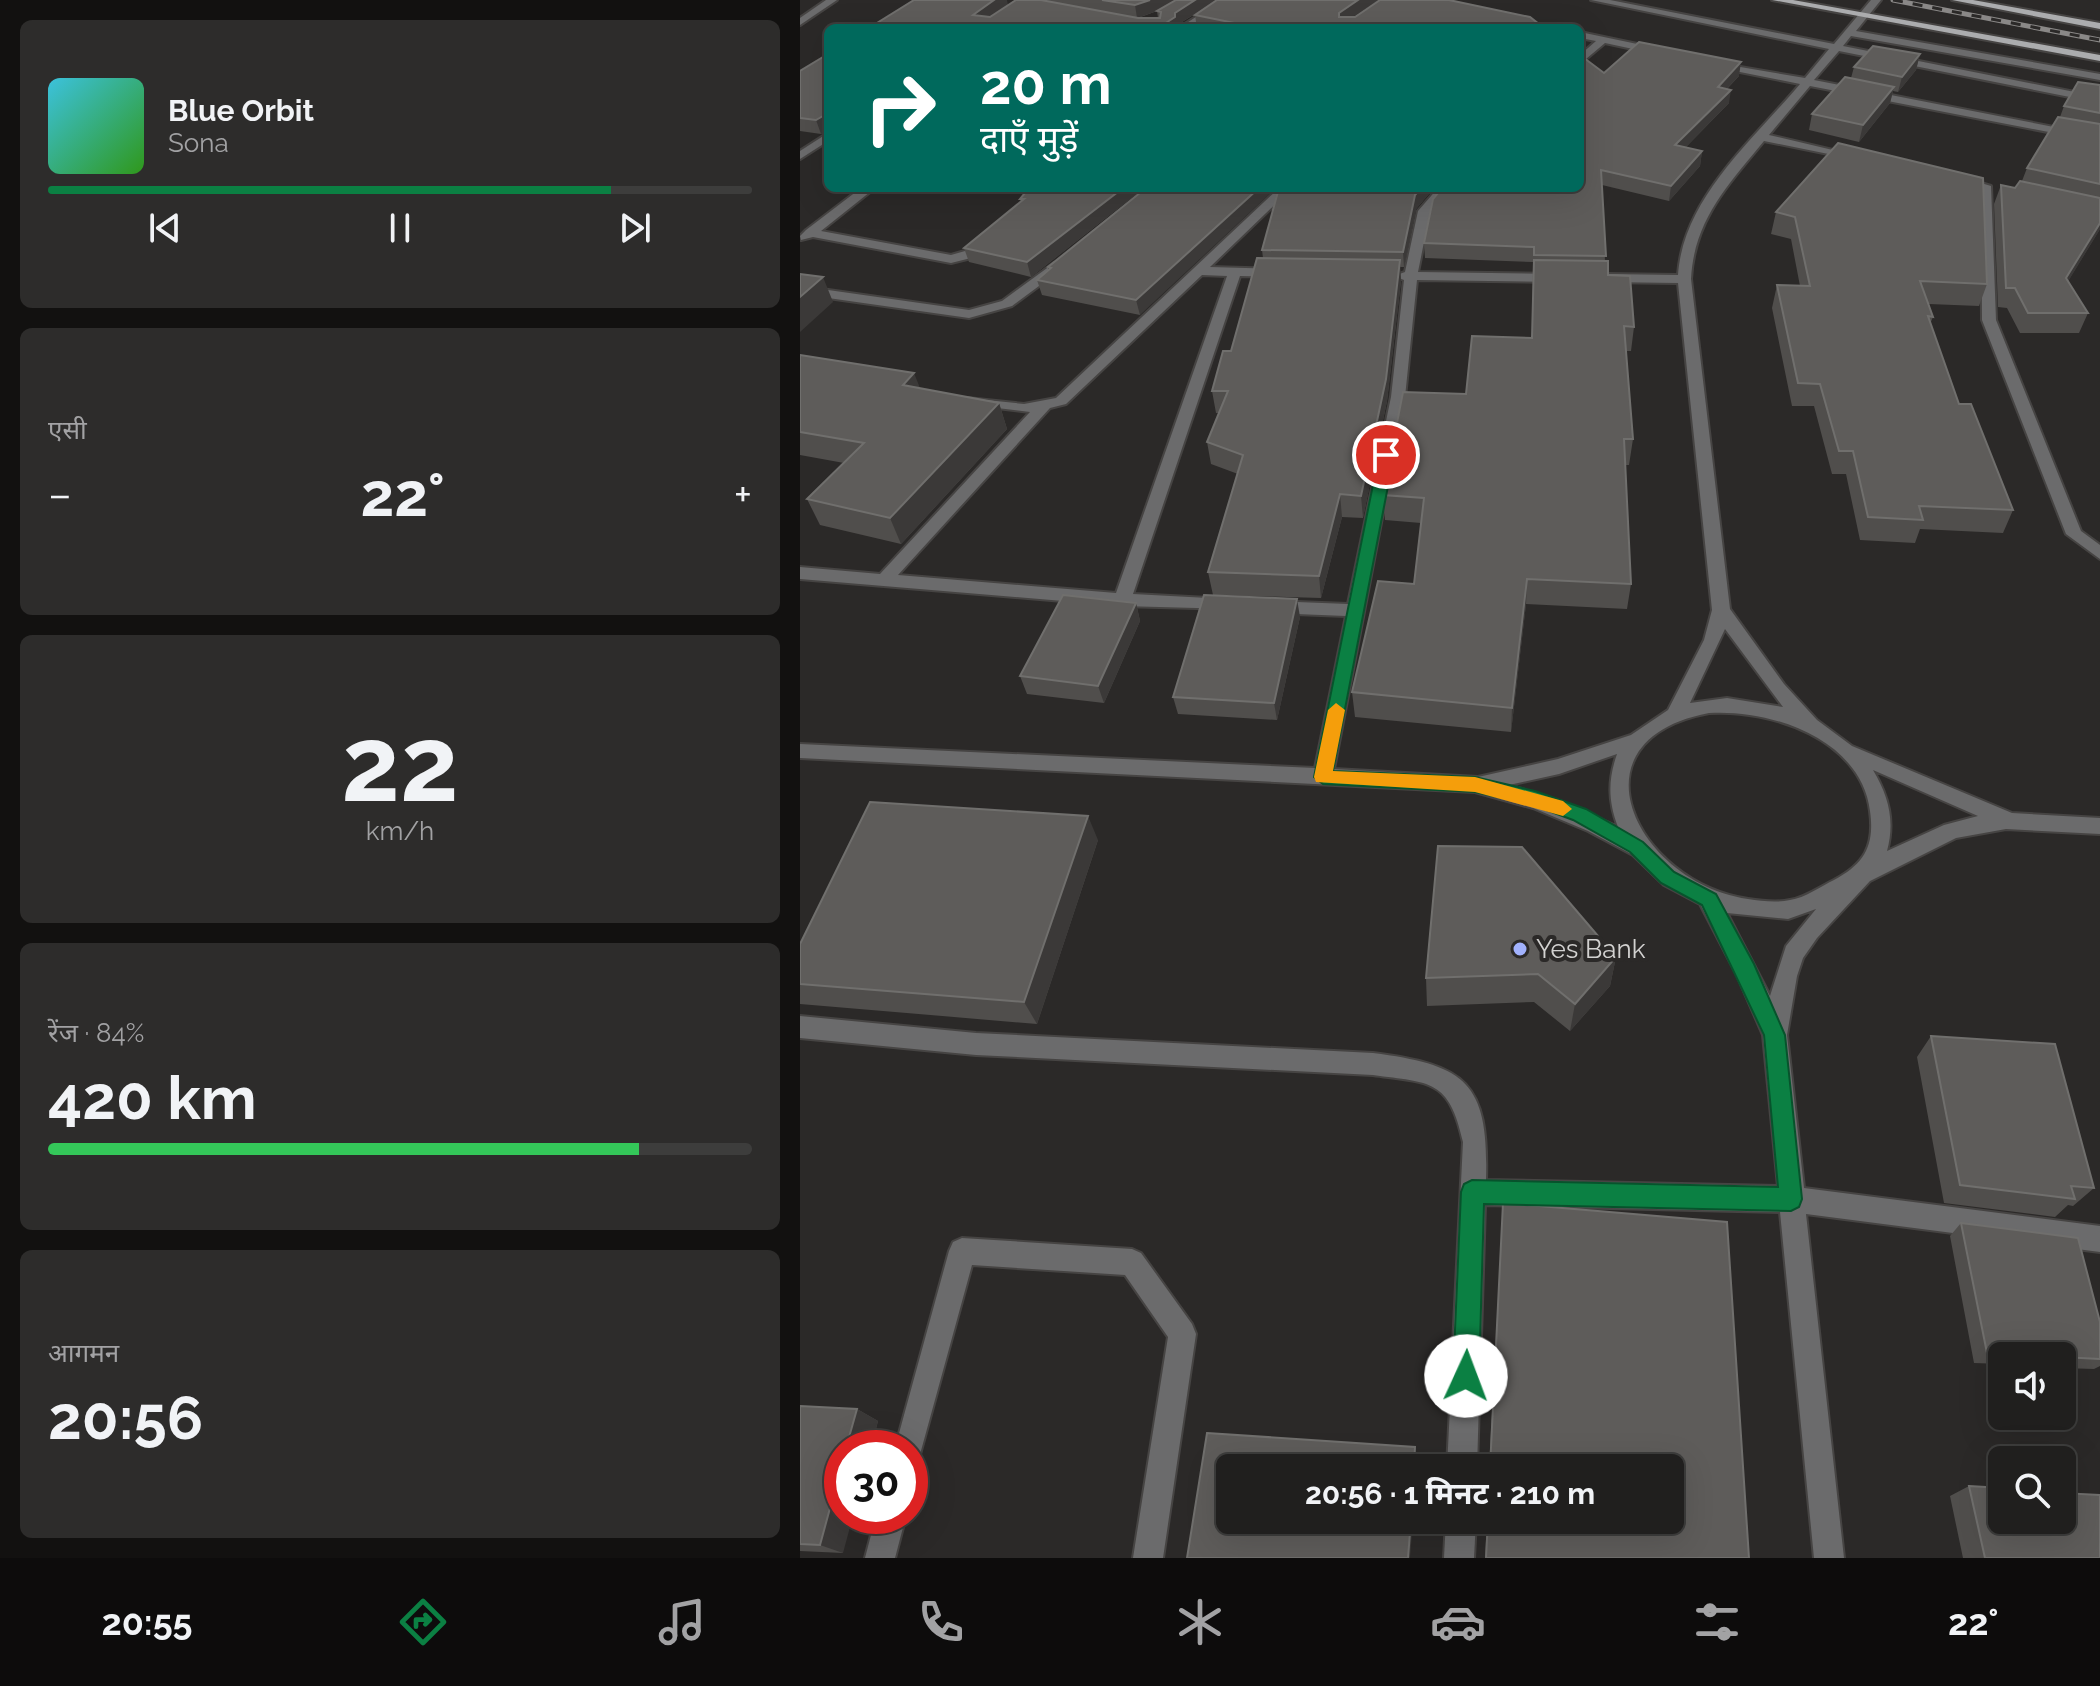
<!DOCTYPE html>
<html lang="hi">
<meta charset="utf-8">
<style>
body{margin:0;font-family:Raleway,"Noto Sans Devanagari",sans-serif;background:#2d2c2b;color:#f1f3f6;height:100vh;display:flex;flex-direction:column;font-size:30px;white-space:nowrap}
*{box-sizing:border-box;margin:0}
p{font-size:26px;color:#a2a2a4}
.icon{flex:none;width:44px;height:44px;fill:none;stroke:currentColor;stroke-width:2;stroke-linecap:round;stroke-linejoin:round}
.map{position:relative;flex:1;overflow:hidden}
.drawer{display:flex;flex-direction:column;gap:20px;padding:20px;background:#121110;width:800px}
.drawer>*{flex:none}
.top-card{position:absolute;left:24px;top:24px;width:760px;height:168px;border-radius:12px;box-shadow:0 8px 32px #0002,0 0 0 2px #3d3d3c;background:#00695c;color:#fff;overflow:hidden}
.controls{position:absolute;left:1188px;top:1342px;display:grid;gap:16px}
.controls a{display:grid;place-items:center;width:88px;height:88px;border-radius:12px;background:#201f1e;box-shadow:0 8px 32px #0002,0 0 0 2px #3d3d3c;font-size:40px}
.speed{position:absolute;left:24px;top:1430px;display:flex;gap:16px;font-size:40px;font-weight:700;text-align:center}
.speed>*{display:grid;place-content:center;width:104px;height:104px;border-radius:50%;background:#201f1e;box-shadow:0 8px 32px #0002,0 0 0 2px #3d3d3c;line-height:1}
.speed .limit{border:12px solid #d22;background:#fff;color:#111}
.pin{position:absolute;display:grid;place-items:center;width:68px;height:68px;color:#fff;margin:-34px;border:4px solid #fff;border-radius:50%;box-shadow:0 2px 8px #0007}
.me{position:absolute;width:88px;margin:-44px;rotate:2deg;stroke-linejoin:round;filter:drop-shadow(0 0 6px #0008)}
.turn{display:flex;align-items:center;gap:28px;height:168px;padding:0 24px;font-size:36px}
.turn .icon{width:104px;height:104px;stroke-width:2.5}
.turn b{display:block;font-size:56px;line-height:68px}
.big{font-size:60px;font-weight:700;line-height:1.1}
.drawer .widget{flex:1;display:flex;flex-direction:column;justify-content:center;gap:12px;min-width:0;padding:0 28px;border-radius:12px;background:#2d2c2b}
.drawer .dial{align-items:center;gap:0}
.dial b{font-size:104px;line-height:1}
.song{display:flex;align-items:center;gap:24px}
.cover{width:96px;height:96px;border-radius:12px;background:linear-gradient(135deg,hsl(190 70% 55%),hsl(110 70% 35%))}
.played{height:8px;border-radius:4px;background:linear-gradient(90deg,#0b8043 80%,#3d3d3c 80%)}
.keys{display:flex;justify-content:space-around;direction:ltr}
.heat{display:flex;justify-content:space-between;align-items:center;font-size:44px;direction:ltr}
.charge{height:12px;border-radius:6px;background:linear-gradient(90deg,#34c759 84%,#3d3d3c 0)}
.trip{position:absolute;left:416px;top:1454px;width:468px;height:80px;border-radius:12px;background:#201f1e;box-shadow:0 8px 32px #0002,0 0 0 2px #3d3d3c;font-weight:700;line-height:80px;text-align:center}
.tab-bar{display:flex;height:128px;justify-content:space-around;align-items:center;background:#0d0c0c;color:#a2a2a4}
.tab-bar .icon{width:56px;height:56px}
.tab-bar .selected{color:#0b8043}
.tab-bar b{font-size:36px;color:#f1f3f6}
main{display:flex;flex:1;min-height:0}
.map>svg:first-child{display:block}
.lines{fill:none;stroke-linecap:round;stroke-linejoin:round}
.minor-casing{stroke:#464443;stroke-width:4}
.major-casing{stroke:#464443;stroke-width:4}
.minor{fill:#6b6b6c;fill-rule:evenodd}
.major{fill:#abacae;fill-rule:evenodd}
.rail-casing{stroke:#8a8887;stroke-width:5}
.rail{stroke:#2b2928;stroke-width:3;stroke-dasharray:10;stroke-linecap:butt}
.wall{fill:#504e4c;fill-rule:evenodd}
.shaded-wall{fill:#3b3938}
.building{fill:#5e5c5a;stroke:#706f6d;stroke-width:2}
.route{fill:#0b8043;stroke:#07532c;stroke-width:2}
.slow{fill:#f59e0b}
.poi-dot{fill:#a2b2fd;stroke:#2b2928;stroke-width:3}
.labels{text-anchor:middle;stroke-width:8;stroke-linejoin:round;paint-order:stroke}
.poi-label{font-size:26px;fill:#d3d2d1;stroke:#2b2928;text-anchor:start}
</style>
<main>
<section class="drawer">
<div class="widget">
<div class="song"><i class="cover"></i><div><b>Blue Orbit</b><p>Sona</p></div></div>
<div class="played"></div>
<div class="keys"><svg class="icon" aria-label="previous" viewBox="0 0 24 24"><path d="M18 5L8 12l10 7zM5 5v14"/></svg><svg class="icon" aria-label="pause" viewBox="0 0 24 24"><path d="M8 5v14M16 5v14"/></svg><svg class="icon" aria-label="next" viewBox="0 0 24 24"><path d="M6 5l10 7-10 7zM19 5v14"/></svg></div>
</div>
<div class="widget"><p>एसी</p>
<div class="heat"><a>−</a><b class="big">22°</b><a>+</a></div>
</div>
<div class="widget dial"><b>22</b><p>km/h</p></div>
<div class="widget"><p>रेंज · 84%</p><b class="big">420 km</b><div class="charge"></div></div>
<div class="widget"><p>आगमन</p><b class="big">20:56</b></div>
</section>
<div class="map">
<svg width="1300" height="1558" viewBox="0 0 1300 1558">
<rect width="100%" height="100%" fill="#2b2928"/>
<g class="lines">
<g class="minor-casing">
<g id="minor">
<path d="M26 0H37L0 25V18Z"/>
<path d="M422 0H434L391 28H379Z"/>
<path d="M791 0H810L1034 44 1071 0H1081L1056 31 1300 74V80L1051 36 1043 46 1300 97V103L1039 51 1014 80 1300 136V142L1010 86 969 135 1058 156V160L964 141C928 185 894 220 891 279L930 609 984 684 1017 720 1052 746 1212 813 1300 818V834L1206 829 1156 838 1070 881 1017 938 1003 958 997 976 987 1035 1004 1188 1300 1226V1252L1006 1214 1044 1558H1014L980 1212 685 1205 677 1468H647L663 1142C649 1079 631 1083 573 1075L176 1055 0 1038V1016L176 1033 573 1053C666 1065 689 1082 686 1180L978 1186 963 1035 937 975 900 904 864 885 833 855 788 831 733 808 675 792 0 758V744L515 768 546 616 471 613 462 607 471 601 548 604 591 397 604 280 594 276 605 272 618 211 638 188H651L630 212 618 272 761 274 768 278 761 282 617 280 605 397 534 769 678 777 758 759 831 735 868 710 904 640 912 610 878 283 805 282 798 278 805 274 878 275C883 198 954 139 1000 84L915 67 911 66V62L1005 78 1029 49ZM925 629 983 707 927 698 890 703ZM909 713C971 709 1061 739 1070 811 1075 846 1064 864 1034 880 1021 886 1005 898 990 900 977 903 961 901 948 899 836 882 766 740 909 713ZM817 754C808 780 808 801 818 827L765 803 709 785 759 774ZM1073 770 1178 816 1144 825 1087 851C1095 821 1089 797 1073 770ZM1016 909 986 946 970 996 927 913 988 919Z"/>
<path d="M780 32 861 49 866 52 861 55 805 43 780 64V55L796 41 780 38Z"/>
<path d="M28 133V141L0 159V151Z"/>
<path d="M1181 183 1191 186 1196 320 1281 531 1300 545V559L1266 534 1182 320Z"/>
<path d="M61 188H75L21 231 151 255 165 251 182 235 193 238 175 257 151 263 13 237 1 240 0 236 6 230Z"/>
<path d="M479 188H492L410 267 481 269 488 273 481 277 440 276 333 594 427 599 433 601 436 605 433 609 322 606 0 579V567L80 574 230 412 172 405 167 404V398L224 404 256 398ZM402 275 427 276 316 593 98 575 250 408 266 404Z"/>
<path d="M254 263 266 266 212 306 169 318 0 294V286L169 310 202 301Z"/>
<path d="M162 1238 332 1249 341 1253 392 1324 396 1334 363 1558H333L368 1337 325 1275 172 1265 119 1458 110 1462V1448H95L149 1251 153 1242Z"/>
<path d="M76 1516H106L95 1558H65Z"/>
<path d="M646 1520H676L674 1558H644Z"/>
</g>
</g>
<g class="major-casing">
<g id="major">
<path d="M972 0H993L1300 55V61Z"/>
<path d="M1152 0H1173L1300 23V29Z"/>
</g>
</g>
<use href="#minor" class="minor"/>
<use href="#major" class="major"/>
<g class="rail-casing">
<path id="rail" d="M1093 0 1300 40"/>
</g>
<use href="#rail" class="rail"/>
</g>
<g class="wall">
<path d="M216 0H578L552 17 744 28H397L395 15 413 3 377 25 69 28 208 5 195 15ZM357 11 358 18H338Z"/>
<path d="M28 54V130L21 134 0 131V71Z"/>
<path d="M1120 54 1116 70 1098 92 1093 91 1090 103 1059 142 1009 130 1012 114 1051 78 1054 67Z"/>
<path d="M804 73 939 76 927 89 929 103 885 148 902 151 900 166 869 201 802 185 805 261 808 275 834 327 831 351H826L833 439 829 465H825L831 584 827 609 726 604 711 732 555 717 552 692 614 584 621 523 585 520 583 495 666 394 732 338 733 262 625 258 624 243Z"/>
<path d="M1300 85V229L1268 281 1288 313 1279 333H1220L1207 308 1198 307 1194 204 1201 185 1215 188 1222 181 1227 168 1260 117 1264 106Z"/>
<path d="M1038 143 1187 284 1179 306 1129 304 1133 317 1130 324 1159 404 1213 510 1203 533 1120 529 1115 543 1060 540 1046 474H1032L1014 406H992L972 308 977 285 1000 286 991 239 971 234 976 212Z"/>
<path d="M229 188H344L231 277 169 262 164 248 221 202 220 199Z"/>
<path d="M346 188 340 315 242 295 237 280 248 270V267Z"/>
<path d="M480 188H634L616 209 604 267H600L601 281 587 401 563 518 542 517 521 598 413 595 408 572 438 474 411 464 407 442 419 413H416L412 391 431 351 463 258 462 250Z"/>
<path d="M0 355 120 388 199 403 207 429 101 544 20 525 7 499 44 463 0 455Z"/>
<path d="M336 603 340 621 304 703 227 694 220 676Z"/>
<path d="M500 617 477 720 378 714 373 697Z"/>
<path d="M298 840 237 1024 0 1004V944Z"/>
<path d="M816 957 810 986 770 1031 734 1002 627 1006 626 978Z"/>
<path d="M1131 1036 1294 1188 1273 1206 1268 1205 1255 1217 1144 1203 1117 1057Z"/>
<path d="M703 1203 949 1558H685L687 1520H870V1468H689Z"/>
<path d="M1161 1223 1300 1322V1366L1294 1369 1262 1368V1356H1202V1364L1174 1363 1150 1236Z"/>
<path d="M0 1406 57 1409 78 1421 71 1448H42L43 1553 0 1551Z"/>
<path d="M1169 1486 1300 1558H1163L1150 1496Z"/>
</g>
<g class="shaded-wall">
<path d="M194 0H207L208 5 177 28 173 15Z"/>
<path d="M350 0H388L337 18 335 5Z"/>
<path d="M395 0H417L377 25V28H358L375 13Z"/>
<path d="M558 0H578L540 26 539 13Z"/>
<path d="M1120 54 1116 70 1098 92 1102 77Z"/>
<path d="M941 62 939 76 916 100 918 87Z"/>
<path d="M1094 87 1090 103 1059 142 1063 125Z"/>
<path d="M931 90 929 103 873 160 875 145Z"/>
<path d="M23 116 28 130 21 134 16 120Z"/>
<path d="M902 151 900 166 869 201 871 186Z"/>
<path d="M323 188H344L231 277 227 262Z"/>
<path d="M459 188H476L340 315 336 300Z"/>
<path d="M621 188H634L616 209 604 267 603 252 615 195Z"/>
<path d="M1300 223V229L1258 298 1266 278Z"/>
<path d="M600 260 601 281 587 401 563 518 561 496Z"/>
<path d="M23 277 33 302 0 332V297Z"/>
<path d="M114 373 124 398 103 385Z"/>
<path d="M199 403 207 429 101 544 90 518Z"/>
<path d="M540 494 542 517 521 598 519 576Z"/>
<path d="M727 579 726 604 711 732 712 708Z"/>
<path d="M497 599 500 617 477 720 474 703Z"/>
<path d="M336 603 340 621 304 703 298 686Z"/>
<path d="M288 816 298 840 237 1024 224 1002Z"/>
<path d="M816 957 810 986 770 1031 775 1004Z"/>
<path d="M57 1409 78 1421 71 1448H46Z"/>
<path d="M42 1464V1516H53L43 1553 20 1545Z"/>
<path d="M611 1520H613L610 1558H608Z"/>
</g>
<g class="building">
<path d="M114 0H194L173 15 190 17 216 0H241L338 18H360L361 12 357 11 376 0H395L375 13V17L358 28H69Z"/>
<path d="M302 0H350L335 5Z"/>
<path d="M417 0H558L539 13V17H555L580 0H649L730 17 744 28H459L395 15Z"/>
<path d="M839 42 941 62 918 87 931 90 875 145 902 151 871 186 801 170 806 256 734 255V247L624 243 633 199 642 188H780V55L804 73Z"/>
<path d="M1073 46 1120 54 1102 77 1054 67Z"/>
<path d="M28 54V122L26 121 23 116 16 120 0 118V71Z"/>
<path d="M1045 77 1094 87 1063 125 1012 114Z"/>
<path d="M1278 82 1300 85V113L1264 106Z"/>
<path d="M1258 117 1300 124V184L1227 168Z"/>
<path d="M1038 143 1183 178 1187 284 1120 281 1133 317 1128 316 1159 404H1171L1213 510 1119 506 1123 520 1068 517 1053 451H1039L1020 384 998 383 977 285 1010 286 995 217 976 212Z"/>
<path d="M1220 181 1300 198V223L1266 278 1288 313H1228L1215 288H1206L1201 185 1215 188Z"/>
<path d="M229 188H323L227 262 164 248 224 199H220Z"/>
<path d="M346 188H459L336 300 237 280 251 268 248 267Z"/>
<path d="M479 188H621L615 195 603 252 462 250Z"/>
<path d="M457 258 600 260 586 379 561 496 540 494 519 576 408 572 443 455 407 442 428 391H412L423 351H431Z"/>
<path d="M734 260 808 261V275L830 276 834 327 824 326 833 439H824L831 584 727 579 712 708 552 692 578 581 614 584 624 498 583 495 603 392 666 394 672 336 732 338Z"/>
<path d="M0 274 23 277 0 297Z"/>
<path d="M0 355 114 373 103 385 199 403 90 518 7 499 64 443 0 432Z"/>
<path d="M263 595 336 603 298 686 220 676Z"/>
<path d="M404 595 497 599 474 703 373 697Z"/>
<path d="M70 802 288 816 224 1002 0 984V944Z"/>
<path d="M638 846 722 847 816 957 775 1004 738 974 626 978Z"/>
<path d="M1131 1036 1255 1044 1294 1188 1271 1186 1275 1199 1160 1185Z"/>
<path d="M703 1203 927 1222 949 1558H686L688 1520H870V1468H690Z"/>
<path d="M1161 1223 1278 1238 1300 1322V1359L1187 1353Z"/>
<path d="M0 1406 57 1409 46 1448H42V1464L20 1545 0 1544Z"/>
<path d="M407 1433 615 1447 614 1468H430V1520H611L608 1558H387Z"/>
<path d="M1169 1486 1202 1488V1520H1262V1493L1300 1495V1558H1185Z"/>
</g>
<path class="route" d="M586 451 594 455 533 771 675 777 735 791 786 809 843 842 874 872 916 894 954 964 985 1035 1002 1199 999 1207 991 1211 684 1204 679 1376 675 1385 666 1389 657 1385 653 1376 661 1192 664 1184 672 1180 978 1187 964 1035 902 905 861 883 830 852 773 820 733 805 675 792 523 784 514 777 579 455Z"/>
<path class="slow" d="M536 703 545 710 533 771 675 777 763 801 772 809 763 816 675 792 516 782 514 777 528 710Z"/>
<circle class="poi-dot" cx="720" cy="949" r="8"/>
<g class="labels">
<g class="poi-label">
<text x="736" y="958">Yes Bank</text>
</g>
</g>
</svg>
<div class="controls">
<a><svg class="icon" aria-label="sound" viewBox="0 0 24 24"><path d="M4 9h4l5-4v14l-5-4H4zM17 9q2 3 0 6"/></svg></a>
<a><svg class="icon" aria-label="search" viewBox="0 0 24 24"><circle cx="10" cy="10" r="6"/><path d="M15 15l6 6"/></svg></a>
</div>
<div class="speed"><div class="limit">30</div></div>
<div class="pin" style="left:586px;top:455px;background:#d93025"><svg class="icon" aria-label="arrive" viewBox="0 0 24 24"><path d="M6 21V4h12l-3 4 3 4H6"/></svg></div>
<svg class="me" style="left:666px;top:1376px" viewBox="-20 -20 40 40"><circle r="19" fill="#fff"/><path d="M0-13L10 11 0 6-10 11z" fill="#0b8043"/></svg>
<div class="trip">20:56 · 1 मिनट · 210 m</div>
<div class="top-card">
<div class="turn"><svg class="icon" aria-label="right" viewBox="0 0 24 24"><path d="M7 20v-9h11M14 6l5 5-5 5"/></svg><div><b>20 m</b>दाएँ मुड़ें</div></div>
</div>
</div>
</main>
<nav class="tab-bar">
<b>20:55</b>
<svg class="icon selected" aria-label="directions" viewBox="0 0 24 24"><path d="M12 3l9 9-9 9-9-9zM9 14v-3h6M13 9l2 2-2 2"/></svg>
<svg class="icon" aria-label="music" viewBox="0 0 24 24"><path d="M9 18V5l10-2v13"/><circle cx="6" cy="18" r="3"/><circle cx="16" cy="16" r="3"/></svg>
<svg class="icon" aria-label="phone" viewBox="0 0 24 24"><path d="M5 4h4l2 5-3 2q2 4 5 5l2-3 5 2v4C11 20 4 13 5 4z"/></svg>
<svg class="icon" aria-label="climate" viewBox="0 0 24 24"><path d="M12 3v18M4 7l16 10M4 17L20 7"/></svg>
<svg class="icon" aria-label="car" viewBox="0 0 24 24"><path d="M5 17H2v-5l4-1 3-4h7l3 4 3 1v5h-3M9 17h6M6 11h13"/><circle cx="7" cy="17" r="2"/><circle cx="17" cy="17" r="2"/></svg>
<svg class="icon" aria-label="filters" viewBox="0 0 24 24"><path d="M4 7h16M4 17h16"/><circle cx="9" cy="7" r="2"/><circle cx="15" cy="17" r="2"/></svg>
<b>22°</b>
</nav>
